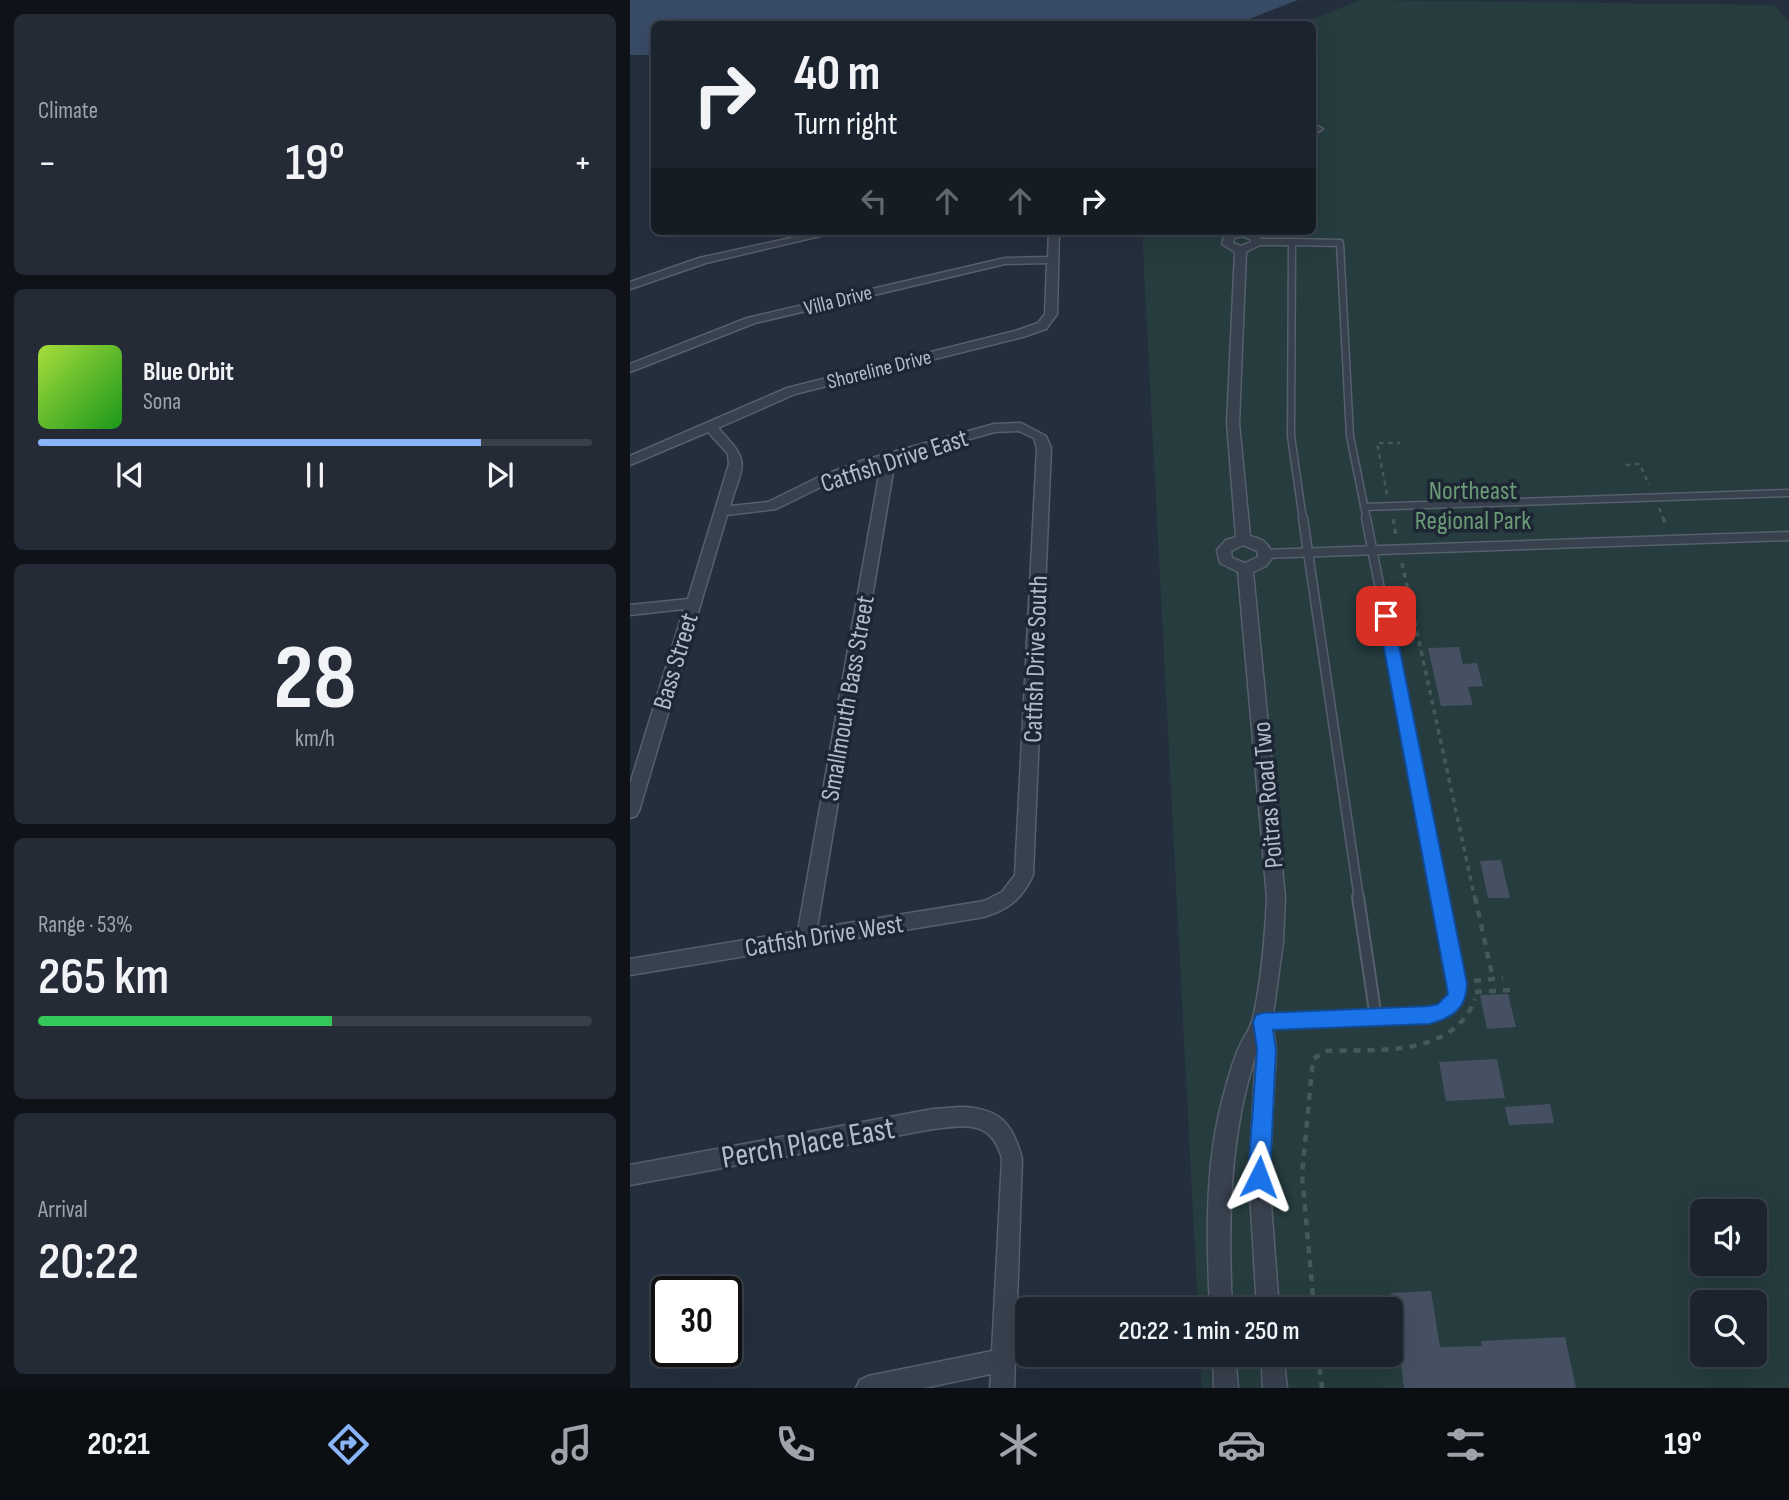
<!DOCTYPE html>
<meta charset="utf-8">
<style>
body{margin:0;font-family:"Sofia Sans Condensed",sans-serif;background:#242b36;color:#f1f3f6;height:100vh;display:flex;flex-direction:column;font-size:26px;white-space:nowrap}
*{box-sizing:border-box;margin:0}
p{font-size:23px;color:#a0a4aa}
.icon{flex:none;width:38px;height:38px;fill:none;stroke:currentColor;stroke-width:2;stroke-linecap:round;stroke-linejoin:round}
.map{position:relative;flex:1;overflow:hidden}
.details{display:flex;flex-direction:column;gap:14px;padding:14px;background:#0f1319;width:630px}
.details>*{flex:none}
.guide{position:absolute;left:21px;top:21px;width:665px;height:214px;border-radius:10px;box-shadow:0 7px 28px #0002,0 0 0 2px #39404a;background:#1b232e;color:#f1f3f6;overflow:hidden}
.controls{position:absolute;left:1060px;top:1199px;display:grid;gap:14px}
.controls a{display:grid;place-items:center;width:77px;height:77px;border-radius:10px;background:#1b232e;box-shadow:0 7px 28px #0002,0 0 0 2px #39404a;font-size:35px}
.speed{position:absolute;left:21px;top:1276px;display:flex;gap:14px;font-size:35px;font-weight:700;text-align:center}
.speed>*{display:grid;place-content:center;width:91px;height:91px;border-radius:50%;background:#1b232e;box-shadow:0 7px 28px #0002,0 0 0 2px #39404a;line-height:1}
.speed .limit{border:4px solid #111;border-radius:10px;background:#fff;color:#111}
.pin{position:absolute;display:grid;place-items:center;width:60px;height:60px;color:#fff;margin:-30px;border-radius:14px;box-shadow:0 4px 10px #0006}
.me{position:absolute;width:77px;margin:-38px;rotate:3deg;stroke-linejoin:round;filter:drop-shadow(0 0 5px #0008)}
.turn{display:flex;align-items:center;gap:24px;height:147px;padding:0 28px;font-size:32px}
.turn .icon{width:91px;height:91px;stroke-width:2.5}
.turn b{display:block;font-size:49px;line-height:60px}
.lanes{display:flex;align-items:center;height:66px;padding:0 28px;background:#0003;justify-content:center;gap:35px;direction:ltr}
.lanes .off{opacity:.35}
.big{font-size:52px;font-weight:600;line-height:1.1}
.details .tile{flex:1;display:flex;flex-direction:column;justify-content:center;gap:10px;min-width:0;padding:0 24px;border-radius:10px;background:#242b36}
.details .dial{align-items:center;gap:0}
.dial b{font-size:91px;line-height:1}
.song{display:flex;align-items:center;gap:21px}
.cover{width:84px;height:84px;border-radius:10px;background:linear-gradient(135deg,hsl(80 70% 55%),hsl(120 70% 35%))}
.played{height:7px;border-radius:4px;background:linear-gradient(90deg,#8ab4f8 80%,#39404a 80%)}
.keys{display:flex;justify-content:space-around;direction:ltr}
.heat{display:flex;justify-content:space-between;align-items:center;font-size:38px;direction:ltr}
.charge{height:10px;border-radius:5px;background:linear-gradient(90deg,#34c759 53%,#39404a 0)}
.trip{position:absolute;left:385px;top:1297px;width:388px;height:70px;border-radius:10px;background:#1b232e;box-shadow:0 7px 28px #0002,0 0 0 2px #39404a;font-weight:600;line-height:70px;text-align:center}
.dock{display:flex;height:112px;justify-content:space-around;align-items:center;background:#0b0e12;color:#a0a4aa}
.dock .icon{width:49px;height:49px}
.dock .selected{color:#8ab4f8}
.dock b{font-size:32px;color:#f1f3f6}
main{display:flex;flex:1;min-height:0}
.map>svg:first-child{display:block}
.green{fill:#263c3f;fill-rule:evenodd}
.water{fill:#394c67}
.building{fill:#455162}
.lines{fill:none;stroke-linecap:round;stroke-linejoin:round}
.lane-far2-casing{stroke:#565f6c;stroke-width:9}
.lane-far1-casing{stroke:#565f6c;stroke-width:11}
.lane-casing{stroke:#565f6c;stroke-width:14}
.street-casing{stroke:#565f6c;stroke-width:3}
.path-far2{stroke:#44595c;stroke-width:2.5;stroke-dasharray:4.5 4.5;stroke-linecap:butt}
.path-far1{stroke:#44595c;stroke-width:3.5;stroke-dasharray:5 5;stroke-linecap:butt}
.path{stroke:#44595c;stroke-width:4.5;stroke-dasharray:7 7;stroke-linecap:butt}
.lane-far2{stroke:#38414e;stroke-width:6}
.lane-far1{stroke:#38414e;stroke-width:8}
.lane{stroke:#38414e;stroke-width:10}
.street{fill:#38414e;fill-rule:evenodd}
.route{fill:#1a73e8;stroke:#114b97;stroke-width:2}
.labels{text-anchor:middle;stroke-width:7;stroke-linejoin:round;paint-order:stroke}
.far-street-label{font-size:21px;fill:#b4bcc9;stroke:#1d2633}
.street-label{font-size:26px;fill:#b4bcc9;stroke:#1d2633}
.park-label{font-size:26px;fill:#6b9a76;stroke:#1d2633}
.near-street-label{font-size:32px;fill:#b4bcc9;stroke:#1d2633}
</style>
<main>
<section class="details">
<div class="tile"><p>Climate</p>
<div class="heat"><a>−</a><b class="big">19°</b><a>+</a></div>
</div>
<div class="tile">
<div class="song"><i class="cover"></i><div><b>Blue Orbit</b><p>Sona</p></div></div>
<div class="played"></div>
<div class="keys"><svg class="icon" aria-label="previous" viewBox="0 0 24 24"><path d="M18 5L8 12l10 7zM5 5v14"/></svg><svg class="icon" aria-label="pause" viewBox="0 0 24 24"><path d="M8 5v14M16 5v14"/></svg><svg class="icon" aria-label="next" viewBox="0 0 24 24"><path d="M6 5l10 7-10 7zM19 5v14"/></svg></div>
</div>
<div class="tile dial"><b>28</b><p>km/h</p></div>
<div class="tile"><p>Range · 53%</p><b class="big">265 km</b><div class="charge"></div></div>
<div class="tile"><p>Arrival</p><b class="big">20:22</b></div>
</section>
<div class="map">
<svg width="1159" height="1388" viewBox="0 0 1159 1388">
<rect width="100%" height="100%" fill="#242f3e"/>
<path class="green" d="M730 0 1145 5 1159 22V1388H572L570 1355 761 1354V1309H568L512 231H682V24H671ZM1073 1211H1125V1264H1073ZM1073 1302H1125V1354H1073Z"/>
<path class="water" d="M0 0H668L606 24H24V55H0Z"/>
<g class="building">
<path d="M829 647 833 664 847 663 853 686 838 687 843 705 811 706 798 648Z"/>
<path d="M871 860 880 898H858L850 861Z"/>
<path d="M878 994 886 1027 857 1029 850 995Z"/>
<path d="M867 1059 875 1098 816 1101 809 1062Z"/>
<path d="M920 1104 924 1123 879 1125 875 1107Z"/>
<path d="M801 1291 810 1347 852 1346 851 1341 935 1337 946 1388H774L761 1293Z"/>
</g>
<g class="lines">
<g class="lane-far2-casing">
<g id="lane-far2">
<path d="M628 242H662L661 436 673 520"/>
<path d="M662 242 710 243 720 436 737 520"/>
<path d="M734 507 1159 493"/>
</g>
</g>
<g class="lane-far1-casing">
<g id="lane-far1">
<path d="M673 518 729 899"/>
<path d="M736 518 811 899"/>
<path d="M635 554 1159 536"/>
</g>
</g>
<g class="lane-casing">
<g id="lane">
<path d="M728 897 746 1018"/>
<path d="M632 1022 799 1015 814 1011 828 997V983L811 897"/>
</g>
</g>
<g class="street-casing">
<g id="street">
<path d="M688 126 693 129 682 136V128Z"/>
<path d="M192 231H212L76 263 0 289V282L69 258Z"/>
<path d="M419 231H429L427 314 416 329 393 337 165 394 88 428C121 463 114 461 100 506L138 502 191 476 231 461 364 424 391 423 416 436 421 448 403 875C392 899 379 909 354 917L0 975V959L168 931 251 464 201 482 146 509 97 515 9 811 6 816 0 818V784L54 609 0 615V605L58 599 99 464 98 454 78 432 0 465V456L157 388 385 331 408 323 415 314 417 263 375 264 125 323 0 372V364L117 318 375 258 418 257ZM389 431 404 438 407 448 385 875 372 892 354 901 187 928 265 460 365 432Z"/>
<path d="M607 231 629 235 632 244 616 252 609 423 620 536C633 539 641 544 642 558L636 566 623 572 655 897 653 942 642 1022 646 1049 639 1177 649 1309H627L619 1177 626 1054C599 1137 598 1222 602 1309H580C577 1246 575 1180 588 1118 593 1096 599 1073 607 1052 611 1041 620 1030 623 1018 632 979 635 937 637 897L608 572 590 563 587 550 596 540 606 537 597 423 605 252 592 244 595 234ZM612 236 620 239 621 242 611 246 603 243 604 238ZM613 545 627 551 628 557 615 563 602 558 601 551Z"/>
<path d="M331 1107C369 1108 383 1123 392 1159L384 1388H360L361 1374 294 1388H226L230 1380 238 1376 362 1351 372 1159C362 1120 336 1125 303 1129L0 1185V1165L303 1109Z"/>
<path d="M583 1354H605L608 1388H584Z"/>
<path d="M631 1354H653L657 1388H633Z"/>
</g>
</g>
<g class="path-far2">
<path d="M996 465 1010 464 1019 485"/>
<path d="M757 494 747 443H770"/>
<path d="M1029 508 1034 520"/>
</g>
<g class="path-far1">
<path d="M1033 518 1037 527"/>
<path d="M763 519 766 535"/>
<path d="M772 563 845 899"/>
</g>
<g class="path">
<path d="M845 897 863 979"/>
<path d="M844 981 873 978"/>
<path d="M845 992 880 990"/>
<path d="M684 1309 672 1174 683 1059 696 1051C747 1049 823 1058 845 999"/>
<path d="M688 1354 692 1388"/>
</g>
<use href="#lane-far2" class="lane-far2"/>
<use href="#lane-far1" class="lane-far1"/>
<use href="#lane" class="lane"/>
<use href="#street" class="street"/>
</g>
<path class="route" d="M756 611 763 616 837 983C837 1009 822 1018 799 1024L643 1030 646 1049 640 1177 636 1184 629 1187 621 1184 618 1177 627 1049 623 1022 626 1015 632 1013 799 1006 808 1004 818 994 748 616Z"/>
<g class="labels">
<g class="far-street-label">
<text transform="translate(208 300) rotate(-14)" y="7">Villa Drive</text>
<text transform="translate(249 369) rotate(-14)" y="7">Shoreline Drive</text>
</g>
<g class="street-label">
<text transform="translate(264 460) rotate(-18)" y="9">Catfish Drive East</text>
<text transform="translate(405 659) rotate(-88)" y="9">Catfish Drive South</text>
<text transform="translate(45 661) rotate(-73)" y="9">Bass Street</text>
<text transform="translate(217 698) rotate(-80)" y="9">Smallmouth Bass Street</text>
<text transform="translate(637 795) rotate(-95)" y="9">Poitras Road Two</text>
<text transform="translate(194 935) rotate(-9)" y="9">Catfish Drive West</text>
</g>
<g class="park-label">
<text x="843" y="499">Northeast<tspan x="843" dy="30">Regional Park</tspan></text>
</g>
<g class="near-street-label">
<text transform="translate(178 1142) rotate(-10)" y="11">Perch Place East</text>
</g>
</g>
</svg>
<div class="controls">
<a><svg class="icon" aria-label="sound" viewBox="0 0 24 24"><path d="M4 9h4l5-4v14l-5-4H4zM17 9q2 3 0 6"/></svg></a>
<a><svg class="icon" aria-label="search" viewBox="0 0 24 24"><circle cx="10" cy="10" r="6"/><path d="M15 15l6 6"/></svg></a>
</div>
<div class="speed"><div class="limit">30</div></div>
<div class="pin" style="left:756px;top:616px;background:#d93025"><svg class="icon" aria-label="arrive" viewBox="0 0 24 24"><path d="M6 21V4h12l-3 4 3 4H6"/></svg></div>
<svg class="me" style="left:629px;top:1177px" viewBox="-20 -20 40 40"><path d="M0-17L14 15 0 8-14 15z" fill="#1a73e8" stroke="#fff" stroke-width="4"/></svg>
<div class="trip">20:22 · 1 min · 250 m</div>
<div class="guide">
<div class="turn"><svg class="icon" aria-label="right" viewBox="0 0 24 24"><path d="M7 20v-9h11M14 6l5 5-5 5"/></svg><div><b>40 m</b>Turn right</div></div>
<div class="lanes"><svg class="icon off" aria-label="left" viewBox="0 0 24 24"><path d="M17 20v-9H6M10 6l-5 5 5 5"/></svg><svg class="icon off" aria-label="ahead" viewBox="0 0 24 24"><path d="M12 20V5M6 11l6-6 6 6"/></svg><svg class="icon off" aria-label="ahead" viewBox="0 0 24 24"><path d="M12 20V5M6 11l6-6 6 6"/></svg><svg class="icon" aria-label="right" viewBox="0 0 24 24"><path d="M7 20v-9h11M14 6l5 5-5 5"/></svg></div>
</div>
</div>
</main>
<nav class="dock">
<b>20:21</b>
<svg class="icon selected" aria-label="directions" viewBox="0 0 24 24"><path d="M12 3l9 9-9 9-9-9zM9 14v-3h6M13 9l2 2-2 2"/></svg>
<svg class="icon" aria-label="music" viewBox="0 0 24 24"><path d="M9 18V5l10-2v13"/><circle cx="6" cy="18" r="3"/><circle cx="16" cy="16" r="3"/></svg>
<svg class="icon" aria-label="phone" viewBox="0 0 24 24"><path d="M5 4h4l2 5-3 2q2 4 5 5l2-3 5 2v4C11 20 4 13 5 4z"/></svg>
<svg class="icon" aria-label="climate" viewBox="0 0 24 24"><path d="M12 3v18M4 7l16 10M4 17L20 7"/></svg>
<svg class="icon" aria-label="car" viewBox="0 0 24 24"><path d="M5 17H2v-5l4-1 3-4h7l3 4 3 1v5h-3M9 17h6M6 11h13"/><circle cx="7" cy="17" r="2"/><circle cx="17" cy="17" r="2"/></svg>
<svg class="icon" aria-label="filters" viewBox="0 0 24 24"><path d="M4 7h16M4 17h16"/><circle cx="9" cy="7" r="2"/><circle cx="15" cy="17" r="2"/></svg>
<b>19°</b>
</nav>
